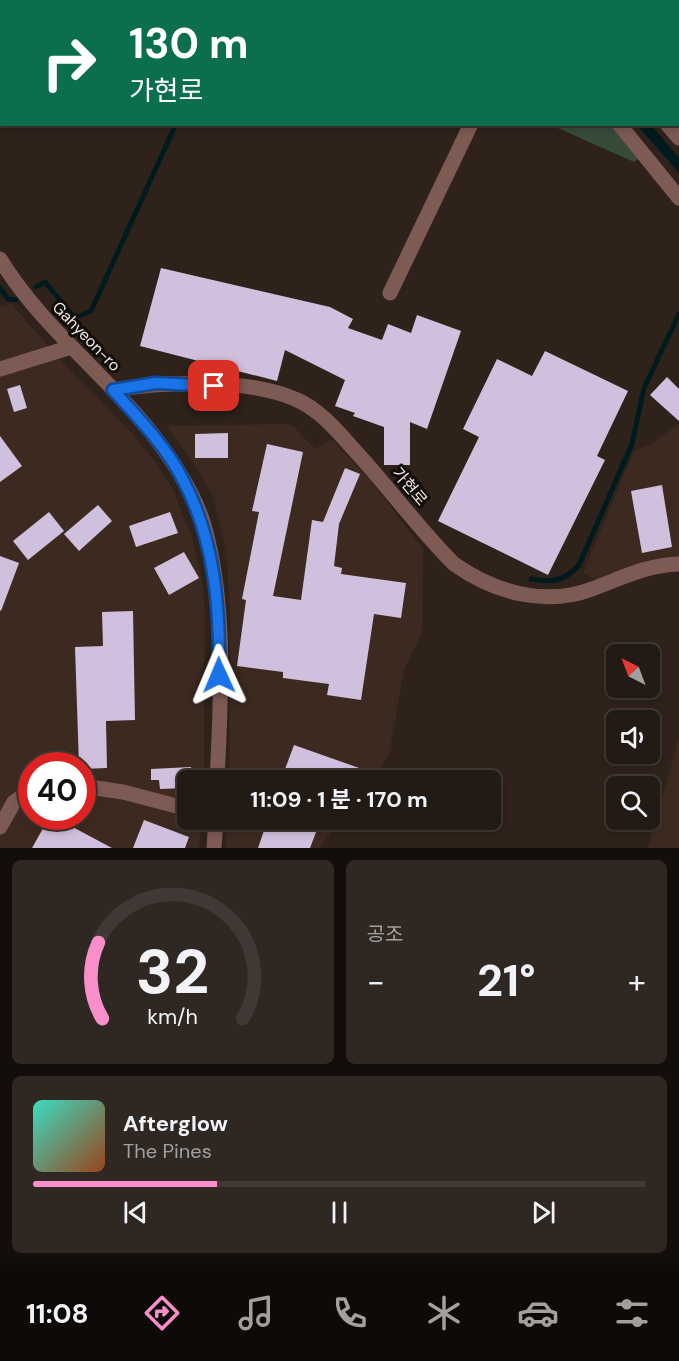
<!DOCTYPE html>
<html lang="ko">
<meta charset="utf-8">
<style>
body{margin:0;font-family:"DM Sans","Noto Sans KR",sans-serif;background:#2e2722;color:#f1f3f6;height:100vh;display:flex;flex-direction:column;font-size:22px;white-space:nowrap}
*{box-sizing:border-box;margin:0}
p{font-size:20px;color:#a2a1a0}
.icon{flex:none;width:33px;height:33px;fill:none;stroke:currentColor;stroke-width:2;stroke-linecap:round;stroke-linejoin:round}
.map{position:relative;height:848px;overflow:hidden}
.drawer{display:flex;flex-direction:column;gap:12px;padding:12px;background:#130e0b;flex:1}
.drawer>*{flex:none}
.top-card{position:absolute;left:0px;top:0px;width:680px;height:126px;box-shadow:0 3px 9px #0003,0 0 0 2px #3f3834;background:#0b6e4f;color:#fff;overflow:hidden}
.needle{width:39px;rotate:318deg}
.controls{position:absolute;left:606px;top:644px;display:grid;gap:12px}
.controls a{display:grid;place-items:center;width:54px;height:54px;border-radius:9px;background:#221a14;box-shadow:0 3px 9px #0003,0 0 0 2px #3f3834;font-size:30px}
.speed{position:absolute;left:18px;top:752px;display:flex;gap:12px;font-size:30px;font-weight:700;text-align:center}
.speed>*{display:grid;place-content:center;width:78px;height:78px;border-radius:50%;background:#221a14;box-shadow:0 3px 9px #0003,0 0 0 2px #3f3834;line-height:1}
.speed .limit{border:9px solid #d22;background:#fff;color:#111}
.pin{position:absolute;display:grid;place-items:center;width:51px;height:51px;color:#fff;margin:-26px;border-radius:12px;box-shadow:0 3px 9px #0006}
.me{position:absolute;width:66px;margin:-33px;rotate:359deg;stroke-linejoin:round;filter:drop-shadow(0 0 4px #0008)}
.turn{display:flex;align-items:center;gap:21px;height:126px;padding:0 30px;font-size:27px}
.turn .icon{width:78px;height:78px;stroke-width:2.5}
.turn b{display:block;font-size:42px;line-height:51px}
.big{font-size:45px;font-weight:700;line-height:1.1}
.drawer .card{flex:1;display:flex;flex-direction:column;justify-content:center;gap:9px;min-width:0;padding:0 21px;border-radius:9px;background:#2e2722}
.drawer .dial{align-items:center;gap:0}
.dial svg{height:156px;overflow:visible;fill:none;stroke:#3f3834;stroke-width:7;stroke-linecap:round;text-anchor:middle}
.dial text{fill:#f1f3f6;stroke:none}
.song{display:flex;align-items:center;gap:18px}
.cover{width:72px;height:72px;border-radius:9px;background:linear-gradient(135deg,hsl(170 70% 55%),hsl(20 70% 35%))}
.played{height:6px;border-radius:3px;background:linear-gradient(90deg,#f98fca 30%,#3f3834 30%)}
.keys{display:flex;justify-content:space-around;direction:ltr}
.heat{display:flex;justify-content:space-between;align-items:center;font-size:33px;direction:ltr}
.drawer .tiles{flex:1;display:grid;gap:12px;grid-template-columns:1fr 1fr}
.card:last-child{grid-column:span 2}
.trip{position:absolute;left:177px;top:770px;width:324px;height:60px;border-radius:9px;background:#221a14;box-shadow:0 3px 9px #0003,0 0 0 2px #3f3834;font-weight:700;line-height:60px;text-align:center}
.dock{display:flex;height:96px;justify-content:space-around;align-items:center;background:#0e0a08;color:#a2a1a0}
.dock .icon{width:42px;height:42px}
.dock .current{color:#f98fca}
.dock b{font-size:27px;color:#f1f3f6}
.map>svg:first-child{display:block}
.built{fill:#3c2a20;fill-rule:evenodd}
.green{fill:#364c39}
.water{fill:#001b1d}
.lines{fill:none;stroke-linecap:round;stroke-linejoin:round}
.stream{stroke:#001b1d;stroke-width:5}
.building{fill:#d1c0dd}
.minor{stroke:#7d5a54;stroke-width:15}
.route-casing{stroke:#114b97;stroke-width:15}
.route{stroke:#1a73e8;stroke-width:10}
.labels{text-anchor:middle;stroke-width:6;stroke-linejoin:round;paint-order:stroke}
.street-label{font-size:16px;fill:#f1e9e4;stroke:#120c0a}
</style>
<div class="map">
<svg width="679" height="848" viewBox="0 0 679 848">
<rect width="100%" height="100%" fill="#2e221b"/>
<g class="built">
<path d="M11 304 65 365 132 433 159 467 173 490 192 538 202 579 205 612 204 780H188V819H202L199 848H0V307ZM32 765H82V816H32Z"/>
<path d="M284 424 293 426 315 449 332 439 372 482 423 549 422 633 404 669 389 754 373 780H229L230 607 226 549 212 494 193 462 166 426Z"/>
<path d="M679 424V557L659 558 598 581 583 573 634 451 651 444Z"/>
<path d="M679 736V848H648L673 759Z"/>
<path d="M227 819H340L320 848H226Z"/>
</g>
<path class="green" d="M551 125H610L638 159 634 162Z"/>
<path class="water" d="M637 125H651L679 158V173Z"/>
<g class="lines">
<g class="stream">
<path d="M233 2V0"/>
<path d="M36 287 45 282 75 318 91 311 176 124"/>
<path d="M0 288 8 299 16 300"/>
<path d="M531 579C551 583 565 581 579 565L632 444 644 388 679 314"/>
</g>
</g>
<g class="building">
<path d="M161 268 330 307 353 319 348 328 382 340 388 324 411 333 417 315 461 331 427 429 410 422V465H384V427L353 416 355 413 335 406 345 380 285 350 277 381 140 346Z"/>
<path d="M545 351 628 391 597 456 605 460 548 575 438 521 479 437 463 429 497 359 532 376Z"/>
<path d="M667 377 679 389V421L650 395Z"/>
<path d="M20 385 27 408 14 412 7 389Z"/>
<path d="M228 433V458H195V434Z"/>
<path d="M0 436 22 466 0 482Z"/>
<path d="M267 444 303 452 273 596 301 600 312 520 323 522 345 468 360 474 339 524 334 566 342 568 341 574 406 583 401 618 374 614 361 700 327 695 329 684 283 678V672L237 666 246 600 242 599 259 512 252 511Z"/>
<path d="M662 485 672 547 642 553 631 491Z"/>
<path d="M98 505 112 521 79 551 64 534Z"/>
<path d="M49 512 64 531 28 560 13 541Z"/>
<path d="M170 512 178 533 136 547 129 526Z"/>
<path d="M184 552 199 578 169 595 154 568Z"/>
<path d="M0 556 19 563 1 611 0 610Z"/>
<path d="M133 611 135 720 106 721 107 768 82 769V765H79L75 647 103 646 102 612Z"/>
<path d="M294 745 362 769 358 780H281Z"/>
<path d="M191 767 192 780H188V788L160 789 159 780H151V769Z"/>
<path d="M50 816H52L112 848H32Z"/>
<path d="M268 819H321L310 848H258Z"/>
<path d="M144 820 189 837 185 848H133Z"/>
</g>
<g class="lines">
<g class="minor">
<path d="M574 0 575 2"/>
<path d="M535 2 538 0"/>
<path d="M619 124 679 198"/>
<path d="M667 124 679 138"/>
<path d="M0 259C40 325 102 371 150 431 171 458 194 492 204 525 227 606 221 697 217 780"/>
<path d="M390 293 471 124"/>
<path d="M0 369 71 347"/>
<path d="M113 390C163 382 248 378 295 399 320 409 340 434 357 453 390 489 419 529 454 564 494 592 544 607 592 589 622 578 646 565 679 564"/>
<path d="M82 786 123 792 188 809"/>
<path d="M0 827 14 802 32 789"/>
<path d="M214 848 216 819"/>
</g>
</g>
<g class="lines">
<g class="route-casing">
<path id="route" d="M214 386 156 383 113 390C138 418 166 446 183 480 215 540 220 608 219 675"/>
</g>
<use href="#route" class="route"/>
</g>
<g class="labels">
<g class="street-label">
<text transform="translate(87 336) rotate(46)" y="6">Gahyeon-ro</text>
<text transform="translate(410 486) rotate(50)" y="6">가현로</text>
</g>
</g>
</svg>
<div class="controls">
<a><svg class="needle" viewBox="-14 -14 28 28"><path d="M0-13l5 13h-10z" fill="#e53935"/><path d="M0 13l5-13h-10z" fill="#a2a1a0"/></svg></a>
<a><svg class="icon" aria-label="sound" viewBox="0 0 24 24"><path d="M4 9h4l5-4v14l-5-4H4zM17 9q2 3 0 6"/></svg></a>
<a><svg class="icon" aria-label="search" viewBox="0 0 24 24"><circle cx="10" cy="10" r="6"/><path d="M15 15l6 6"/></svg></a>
</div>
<div class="speed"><div class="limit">40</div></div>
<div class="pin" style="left:214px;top:386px;background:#d93025"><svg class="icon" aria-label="arrive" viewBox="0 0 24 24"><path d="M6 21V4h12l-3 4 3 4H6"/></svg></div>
<svg class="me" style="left:219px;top:675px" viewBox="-20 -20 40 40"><path d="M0-17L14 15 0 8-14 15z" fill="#1a73e8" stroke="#fff" stroke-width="4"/></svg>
<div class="trip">11:09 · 1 분 · 170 m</div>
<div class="top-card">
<div class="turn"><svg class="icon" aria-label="right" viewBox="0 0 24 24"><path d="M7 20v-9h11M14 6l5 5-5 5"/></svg><div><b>130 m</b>가현로</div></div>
</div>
</div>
<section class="drawer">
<div class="tiles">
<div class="card dial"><svg viewBox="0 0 100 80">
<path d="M14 69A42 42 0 1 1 86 69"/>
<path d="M14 69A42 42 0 0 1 12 30" stroke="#f98fca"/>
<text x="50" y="56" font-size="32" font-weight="700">32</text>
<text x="50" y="72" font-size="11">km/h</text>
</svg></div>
<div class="card"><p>공조</p>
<div class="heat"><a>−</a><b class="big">21°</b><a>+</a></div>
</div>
<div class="card">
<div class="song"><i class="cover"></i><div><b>Afterglow</b><p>The Pines</p></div></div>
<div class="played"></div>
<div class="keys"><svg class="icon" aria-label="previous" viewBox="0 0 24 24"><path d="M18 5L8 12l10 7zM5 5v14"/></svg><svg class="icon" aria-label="pause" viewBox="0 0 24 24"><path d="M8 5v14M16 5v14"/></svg><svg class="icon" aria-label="next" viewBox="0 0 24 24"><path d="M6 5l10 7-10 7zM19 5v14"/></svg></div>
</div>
</div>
</section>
<nav class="dock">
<b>11:08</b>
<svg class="icon current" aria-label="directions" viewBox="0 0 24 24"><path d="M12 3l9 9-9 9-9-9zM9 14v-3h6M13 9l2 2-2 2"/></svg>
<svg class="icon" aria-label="music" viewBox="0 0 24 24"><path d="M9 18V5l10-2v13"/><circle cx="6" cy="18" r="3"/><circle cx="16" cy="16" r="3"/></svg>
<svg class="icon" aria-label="phone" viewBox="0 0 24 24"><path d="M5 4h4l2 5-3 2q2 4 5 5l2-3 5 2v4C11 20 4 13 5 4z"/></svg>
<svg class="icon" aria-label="climate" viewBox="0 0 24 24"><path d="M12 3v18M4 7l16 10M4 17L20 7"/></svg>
<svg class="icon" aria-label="car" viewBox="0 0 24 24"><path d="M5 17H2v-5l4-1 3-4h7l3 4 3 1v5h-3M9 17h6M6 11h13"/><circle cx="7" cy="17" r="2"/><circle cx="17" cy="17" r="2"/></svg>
<svg class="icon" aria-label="filters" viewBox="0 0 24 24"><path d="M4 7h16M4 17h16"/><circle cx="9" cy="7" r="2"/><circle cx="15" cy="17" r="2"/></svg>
</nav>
